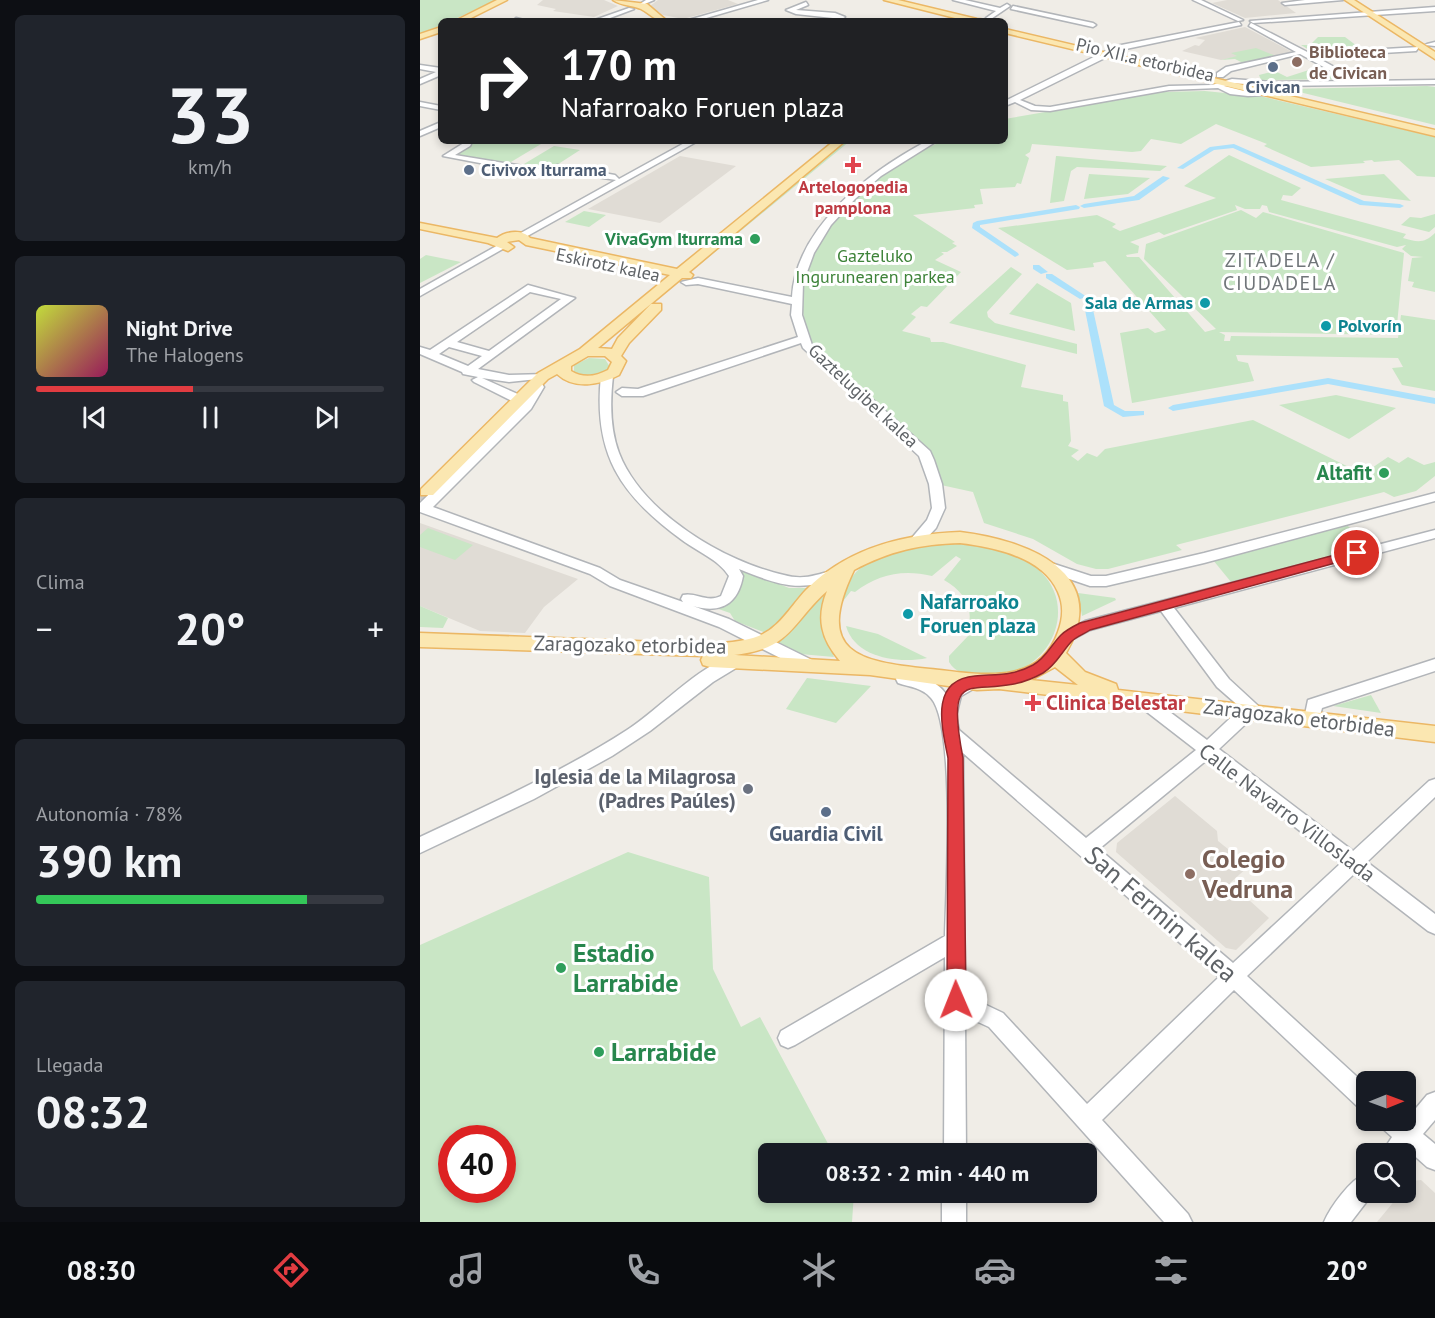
<!DOCTYPE html>
<html lang="es">
<meta charset="utf-8">
<style>
body{margin:0;font-family:"PT Sans",sans-serif;background:#20242c;color:#f1f3f6;height:100vh;display:flex;flex-direction:column;font-size:22px;white-space:nowrap}
*{box-sizing:border-box;margin:0}
p{font-size:20px;color:#9ea1a6}
.icon{flex:none;width:33px;height:33px;fill:none;stroke:currentColor;stroke-width:2;stroke-linecap:round;stroke-linejoin:round}
.map{position:relative;flex:1;overflow:hidden}
.details{display:flex;flex-direction:column;gap:15px;padding:15px;background:#0d0f14;width:420px}
.details>*{flex:none}
.top-card{position:absolute;left:18px;top:18px;width:570px;height:126px;border-radius:9px;box-shadow:0 3px 9px #0003;background:#202124;color:#fff;overflow:hidden}
.needle{width:39px;rotate:89deg}
.tools{position:absolute;left:936px;top:1071px;display:grid;gap:12px}
.tools a{display:grid;place-items:center;width:60px;height:60px;border-radius:9px;background:#171b24;box-shadow:0 3px 9px #0003;font-size:30px}
.speed{position:absolute;left:18px;top:1125px;display:flex;gap:12px;font-size:30px;font-weight:700;text-align:center}
.speed>*{display:grid;place-content:center;width:78px;height:78px;border-radius:50%;background:#171b24;box-shadow:0 3px 9px #0003;line-height:1}
.speed .limit{border:9px solid #d22;background:#fff;color:#111}
.pin{position:absolute;display:grid;place-items:center;width:51px;height:51px;color:#fff;margin:-26px;border:3px solid #fff;border-radius:50%;box-shadow:0 2px 6px #0007}
.me{position:absolute;width:66px;margin:-33px;rotate:359deg;stroke-linejoin:round;filter:drop-shadow(0 0 4px #0008)}
.turn{display:flex;align-items:center;gap:21px;height:126px;padding:0 24px;font-size:27px}
.turn .icon{width:78px;height:78px;stroke-width:2.5}
.turn b{display:block;font-size:42px;line-height:51px}
.big{font-size:45px;font-weight:700;line-height:1.1}
.details .tile{flex:1;display:flex;flex-direction:column;justify-content:center;gap:9px;min-width:0;padding:0 21px;border-radius:9px;background:#20242c}
.details .dial{align-items:center;gap:0}
.dial b{font-size:78px;line-height:1}
.song{display:flex;align-items:center;gap:18px}
.cover{width:72px;height:72px;border-radius:9px;background:linear-gradient(135deg,hsl(70 70% 55%),hsl(330 70% 35%))}
.played{height:6px;border-radius:3px;background:linear-gradient(90deg,#e13c41 45%,#363941 45%)}
.keys{display:flex;justify-content:space-around;direction:ltr}
.heat{display:flex;justify-content:space-between;align-items:center;font-size:33px;direction:ltr}
.charge{height:9px;border-radius:4px;background:linear-gradient(90deg,#34c759 78%,#363941 0)}
.trip{position:absolute;left:338px;top:1143px;width:339px;height:60px;border-radius:9px;background:#171b24;box-shadow:0 3px 9px #0003;font-weight:700;line-height:60px;text-align:center}
.tabs{display:flex;height:96px;justify-content:space-around;align-items:center;background:#090b0e;color:#9ea1a6}
.tabs .icon{width:42px;height:42px}
.tabs .current{color:#e13c41}
.tabs b{font-size:27px;color:#f1f3f6}
main{display:flex;flex:1;min-height:0}
.map>svg:first-child{display:block}
.education{fill:#e0dcd5}
.green{fill:#c9e6c5;fill-rule:evenodd}
.lines{fill:none;stroke-linecap:round;stroke-linejoin:round}
.canal{fill:#ace1fb;fill-rule:evenodd}
.major-tunnel{stroke:#cccac7;stroke-width:15;stroke-dasharray:15 8;stroke-linecap:butt}
.minor-casing{stroke:#b2b5b9;stroke-width:3}
.major-casing{stroke:#ebb765;stroke-width:3}
.minor{fill:#fff;fill-rule:evenodd}
.major{fill:#fbe7b1;fill-rule:evenodd}
.route{fill:#e13c41;stroke:#92272a;stroke-width:1.5}
.education-dot{fill:#8d6e63;stroke:#fff;stroke-width:2}
.service-dot{fill:#5c6f8a;stroke:#fff;stroke-width:2}
.health-dot{fill:#e0444e;stroke:#fff;stroke-width:2}
.leisure-dot{fill:#2e9e5b;stroke:#fff;stroke-width:2}
.culture-dot{fill:#0f9aa8;stroke:#fff;stroke-width:2}
.worship-dot{fill:#6b7280;stroke:#fff;stroke-width:2}
.labels{text-anchor:middle;stroke-width:6;stroke-linejoin:round;paint-order:stroke}
.far-education-label{font-size:18px;font-weight:bold;fill:#785e54;stroke:#fff;text-anchor:start}
.far-street-label{font-size:18px;fill:#5f6367;stroke:#fff}
.far-service-label{font-size:18px;font-weight:bold;fill:#4e5e75;stroke:#fff}
.far-health-label{font-size:18px;font-weight:bold;fill:#be3a42;stroke:#fff}
.far-leisure-label{font-size:18px;font-weight:bold;fill:#27864d;stroke:#fff;text-anchor:end}
.far-park-label{font-size:18px;fill:#3e8339;stroke:#fff}
.far-culture-label{font-size:18px;font-weight:bold;fill:#0d838f;stroke:#fff;text-anchor:end}
.far-quarter-label{font-size:20px;letter-spacing:1.5px;fill:#707579;stroke:#fff}
.leisure-label{font-size:21px;font-weight:bold;fill:#27864d;stroke:#fff;text-anchor:end}
.culture-label{font-size:21px;font-weight:bold;fill:#0d838f;stroke:#fff;text-anchor:start}
.street-label{font-size:21px;fill:#5f6367;stroke:#fff}
.health-label{font-size:21px;font-weight:bold;fill:#be3a42;stroke:#fff;text-anchor:start}
.worship-label{font-size:21px;font-weight:bold;fill:#5b616d;stroke:#fff;text-anchor:end}
.service-label{font-size:21px;font-weight:bold;fill:#4e5e75;stroke:#fff}
.near-education-label{font-size:26px;font-weight:bold;fill:#785e54;stroke:#fff;text-anchor:start}
.near-street-label{font-size:26px;fill:#5f6367;stroke:#fff}
.near-leisure-label{font-size:26px;font-weight:bold;fill:#27864d;stroke:#fff;text-anchor:start}
</style>
<main>
<section class="details">
<div class="tile dial"><b>33</b><p>km/h</p></div>
<div class="tile">
<div class="song"><i class="cover"></i><div><b>Night Drive</b><p>The Halogens</p></div></div>
<div class="played"></div>
<div class="keys"><svg class="icon" aria-label="previous" viewBox="0 0 24 24"><path d="M18 5L8 12l10 7zM5 5v14"/></svg><svg class="icon" aria-label="pause" viewBox="0 0 24 24"><path d="M8 5v14M16 5v14"/></svg><svg class="icon" aria-label="next" viewBox="0 0 24 24"><path d="M6 5l10 7-10 7zM19 5v14"/></svg></div>
</div>
<div class="tile"><p>Clima</p>
<div class="heat"><a>−</a><b class="big">20°</b><a>+</a></div>
</div>
<div class="tile"><p>Autonomía · 78%</p><b class="big">390 km</b><div class="charge"></div></div>
<div class="tile"><p>Llegada</p><b class="big">08:32</b></div>
</section>
<div class="map">
<svg width="1015" height="1222" viewBox="0 0 1015 1222">
<rect width="100%" height="100%" fill="#f0ede7"/>
<g class="education">
<path d="M123 0H184L198 6 174 17 133 11 136 9 117 5Z"/>
<path d="M238 0H308L318 4 263 19 243 15 230 6Z"/>
<path d="M807 0H858L876 13 825 18 792 3Z"/>
<path d="M825 27 874 53 830 63 816 57 801 60 762 51 775 45 779 46 785 40 775 38Z"/>
<path d="M260 156 316 166 240 223 168 209Z"/>
<path d="M0 523 158 579 124 607 105 633 60 631 0 606Z"/>
<path d="M755 796 797 831 798 841 829 866 810 883 849 918 816 950 806 948 696 852 697 843Z"/>
<path d="M1001 1180 1015 1193V1222H957L981 1193 986 1192V1187L990 1181Z"/>
</g>
<g class="green">
<path d="M0 0H76L31 21H21V25L0 34Z"/>
<path d="M898 37H925L941 49 894 53 881 45H890Z"/>
<path d="M836 48 856 56 825 64 815 59 801 60 817 56 811 53Z"/>
<path d="M892 69H901L921 79 841 80 839 75 855 71 867 77Z"/>
<path d="M1007 86 1015 87V125L867 89Z"/>
<path d="M785 91 844 97 1015 137V177L997 176 979 160 954 162 952 160 943 161 945 163 891 167 844 146 847 144 796 124 761 144 731 139 721 151 712 152 612 144 610 152 605 155 609 158 601 184 597 183 595 187 560 189 563 204 554 205 555 208 493 215 535 242 532 243 537 246 527 252H521L524 254 515 260 541 272 507 307 501 306 491 314 496 317 482 331 510 338 511 342H523L606 365 601 387 643 395V401L648 402 651 441 648 446 659 450 651 456 658 461 667 453 677 457 685 449 833 420 943 474 968 457 979 463 988 457 1004 465 1015 462V476L996 491 974 497 964 492 756 545 762 550 688 569H676L657 564 613 539 564 523 553 492 521 485 510 453 395 349C373 313 383 265 404 231 423 201 487 154 521 142 536 137 568 141 585 141V119L742 92Z"/>
<path d="M55 141 121 144 86 165 31 155Z"/>
<path d="M426 141H430L272 271H268Z"/>
<path d="M134 146 160 150 126 172 99 167Z"/>
<path d="M809 155 881 188 872 196 863 195 861 200 986 234 983 238C997 242 1004 244 1015 233V292L992 287 994 282 988 281 992 258 1003 257 991 256 982 249 986 245 977 247 849 212 847 206 842 205 840 209H825L815 205 817 210 744 235 739 232 710 242 719 246 718 253 706 255 707 257H719L785 332 796 329 724 259 726 244 821 210 836 218 843 212 984 253 976 335 799 332 805 335 804 341H810L811 336 978 338 981 315 1015 320V391L982 385 972 368 983 367 978 358 816 355 818 361 828 363 834 381 712 403 700 333 728 328 735 333 746 330 685 261 673 263 674 267 647 270 578 228 677 215 696 224 692 227 700 231 796 198 764 186Z"/>
<path d="M636 156H637L747 166 740 171 657 167 651 171 644 201 630 203Z"/>
<path d="M669 174 730 178 708 194 664 199Z"/>
<path d="M964 174 991 201 942 195 905 179Z"/>
<path d="M164 211 186 215 169 227 145 222Z"/>
<path d="M1015 214V227L1009 232 981 225 990 217 1001 218Z"/>
<path d="M6 255 41 262 0 283V259Z"/>
<path d="M591 267 602 274 567 312 568 317 575 323 657 344V354L529 323Z"/>
<path d="M617 283 651 303 655 331 589 314Z"/>
<path d="M169 358 185 359 190 367C181 377 164 380 154 372V365Z"/>
<path d="M916 395 976 408 929 439 859 405Z"/>
<path d="M927 525 947 546 811 582 793 560Z"/>
<path d="M8 528 53 545 35 560 0 547V535Z"/>
<path d="M535 542C564 546 599 550 621 572 655 605 635 662 589 673 582 674 574 674 566 674 553 675 537 676 529 662V656L549 635 546 633C556 610 545 592 524 580L541 559 536 556 512 576C483 569 458 574 435 592L431 591 420 605C422 598 424 590 428 583 447 549 501 545 535 542Z"/>
<path d="M317 567 369 588H391L377 608 346 633 315 621 310 613 287 605 299 604Z"/>
<path d="M409 584 403 630 414 657 380 654 357 642C379 626 390 603 409 584Z"/>
<path d="M658 593 695 598 696 600 662 616Z"/>
<path d="M0 606 28 618 23 628 0 627Z"/>
<path d="M426 626 458 634 507 658C479 664 435 658 426 626Z"/>
<path d="M387 678 451 686 416 723 366 709Z"/>
<path d="M951 695 961 713 913 706Z"/>
<path d="M208 852 289 877 293 969 321 1027 340 1017 413 1153 348 1154V1192L434 1193 432 1222H0V945ZM82 1138V1190H32V1138Z"/>
</g>
<g class="lines">
<g class="canal">
<path d="M814 144 944 201 980 204 984 206 980 208 940 205 813 148 794 150 763 169 757 168 790 147Z"/>
<path d="M743 176 750 178 719 200 664 208 660 206 664 204 714 196Z"/>
<path d="M656 205 660 207 659 209 560 225V227L598 253 599 255 595 257 552 228 553 223 557 221Z"/>
<path d="M613 265H619L628 272 621 274 613 269Z"/>
<path d="M626 274H632L667 297 660 299 626 278Z"/>
<path d="M668 302 672 305 694 405 705 411H724V415L703 417 684 406 664 305Z"/>
<path d="M908 378 1015 398V404L908 384 753 411 748 408 753 405Z"/>
</g>
<path class="major-tunnel" d="M0 500 7 492"/>
<g class="minor-casing">
<g id="minor">
<path d="M226 0H234L220 6V4Z"/>
<path d="M338 0H348L276 21H265Z"/>
<path d="M533 0H545L580 8 587 4 590 6 568 21 566 18 576 11Z"/>
<path d="M773 0H781L823 20 818 21Z"/>
<path d="M885 0H923L865 5 862 3Z"/>
<path d="M386 2 388 5 376 10 415 13 425 17 422 19 376 14 366 10Z"/>
<path d="M593 6 673 23 676 25 673 27 591 9Z"/>
<path d="M1015 7V11L833 23 830 21Z"/>
<path d="M209 8 214 9 182 21H172Z"/>
<path d="M96 18 108 21H93Z"/>
<path d="M819 22 821 25 701 50 600 100 615 106 630 107 749 86 792 85 812 79 853 82 929 81 880 54 811 71 803 77H797V73L806 67 876 52 829 26 831 23 893 55 896 53 999 47 996 51 896 57 940 81 1015 80V84L853 86 812 83 804 86 828 92 855 87 859 89 842 95 828 96 810 94 798 88 749 90 630 111 611 110 595 102 585 106V101L696 46Z"/>
<path d="M1015 42V46L1005 45 1007 44Z"/>
<path d="M0 65 21 68V75L0 84V79L16 72 0 69Z"/>
<path d="M0 102 21 106V110L0 106Z"/>
<path d="M21 122V127L0 136V131Z"/>
<path d="M47 141 51 144 50 146 35 155 127 170 137 165 195 175 199 179 268 141H278L102 239 99 238V234L196 180 138 171 128 176 23 156Z"/>
<path d="M507 141H517L461 176 435 199 411 225 394 253 383 283 382 315 392 345 510 451 514 460 522 484 525 508 516 528 502 543 497 545 490 540 507 520 512 508 509 484 499 456 383 348 381 343 223 396H202L196 392 202 388 218 389 378 337 371 315 372 304 278 284 266 285 261 282 278 278 372 297C376 227 450 171 507 141Z"/>
<path d="M80 244 88 246 0 296V289Z"/>
<path d="M108 285 155 298 58 369 89 375 127 374V378L89 382 62 378 100 395V401H92L54 382 52 380 58 377 43 374 42 372 0 354V347L10 350ZM110 292 141 299 69 351 37 342ZM29 347 62 356 48 366 19 354Z"/>
<path d="M187 372 193 376C190 402 190 429 199 453 222 513 305 562 364 575 374 578 386 578 396 575 404 574 410 569 418 572L420 575 418 578C377 593 357 584 319 569L323 576C318 604 301 614 273 606L309 619 392 660 394 664 392 668H380L299 627 190 586 170 574 0 512V503L102 404 114 384H122L124 387 111 409 13 507 180 568 200 580 263 602 261 599 263 595C276 592 287 603 301 596L309 576C298 559 278 552 262 540 200 495 173 454 181 376Z"/>
<path d="M1015 493V501L784 563 686 586H670L620 569 618 566 625 561 671 576H686L784 553Z"/>
<path d="M1015 530V538L754 608 809 679 847 714 845 718 839 720 832 718 799 749 933 851 1009 781 1015 779V797L947 862 1015 914V934L1008 931 934 874 827 976 946 1085V1110L938 1107 814 990 682 1120 768 1214 772 1222H744L569 1027 545 1016 546 1154H524L525 957 375 1045 368 1048 361 1045 358 1038 361 1031 525 936C526 893 536 726 511 698 503 688 490 687 478 683L476 679 478 675C494 670 517 681 526 694 532 683 547 673 560 677L562 681 560 685 541 696 536 716 539 730 666 838 776 750 714 702 712 698 714 694H726L787 740 821 708 797 687 741 611 670 630 646 643 641 642 638 638 641 634 665 621ZM543 753 799 977 667 1104 583 1013 545 995ZM788 759 921 863 813 963 679 849Z"/>
<path d="M315 655 321 657 323 661 321 665 293 682 230 731 192 756 114 799 0 853V837C70 804 142 772 207 730 241 708 276 667 315 655Z"/>
<path d="M1015 659V671L902 708 898 723H886L884 719 888 700Z"/>
<path d="M1015 1092V1120L1003 1134 1015 1144V1170L1007 1167 989 1151 986 1155V1154H961L972 1137 962 1128 959 1120H986L1007 1095Z"/>
<path d="M946 1173V1192H954L931 1222H904C911 1206 930 1180 946 1173Z"/>
<rect x="522" y="1192" width="24" height="30"/>
</g>
</g>
<g class="major-casing">
<g id="major">
<path d="M77 0H87L45 21H35Z"/>
<path d="M193 0 227 4 247 21C234 21 231 14 221 9 212 5 202 6 193 0Z"/>
<path d="M464 0H478L557 19 580 21H547Z"/>
<path d="M925 0H934L1015 52V59Z"/>
<path d="M21 27V32L0 39V34Z"/>
<path d="M585 29 1015 130V136L585 33Z"/>
<path d="M414 141H425L269 272 273 275 271 278H262L178 348 192 349 198 338 231 304H241V310L209 343 201 356 206 361 199 375C180 385 154 390 137 374L128 379 13 495H1V489L118 373 160 349 250 275 106 245 99 240 87 242 94 247 88 251 68 243 0 229V223L77 238C86 231 103 229 110 238L257 269ZM168 356H185L192 362 188 370C176 376 164 379 151 371V366Z"/>
<path d="M540 532C606 540 693 572 646 653L665 672 696 684 698 690 1015 726V742L579 689 557 690 450 675 290 667 283 665 281 660 283 656 0 647V633C72 636 143 638 215 641 253 642 296 648 333 638 358 631 370 607 386 590 427 548 484 534 540 532ZM540 543C574 547 623 557 638 592 644 605 643 619 638 632 618 689 555 673 510 669 438 662 394 653 434 570 469 551 501 544 540 543ZM407 591C396 618 401 639 420 661L314 655C372 649 371 623 407 591ZM635 667 658 685 611 680Z"/>
</g>
</g>
<use href="#minor" class="minor"/>
<use href="#major" class="major"/>
</g>
<path class="route" d="M937 549 941 550V556L670 630C664 634 655 637 651 642 641 653 636 665 623 673 561 708 522 651 543 758L546 1000 543 1007 536 1009 530 1007 527 1000 528 758C522 727 509 680 555 676 576 674 593 676 613 665 626 658 631 645 641 635 646 630 654 626 660 623Z"/>
<g class="education-dot">
<circle cx="877" cy="62" r="6"/>
<circle cx="770" cy="874" r="6"/>
</g>
<g class="service-dot">
<circle cx="853" cy="67" r="6"/>
<circle cx="49" cy="170" r="6"/>
<circle cx="406" cy="812" r="6"/>
</g>
<g class="health-dot">
<path d="M430 156h6v6h6v6h-6v6h-6v-6h-6v-6h6z"/>
<path d="M610 694h6v6h6v6h-6v6h-6v-6h-6v-6h6z"/>
</g>
<g class="leisure-dot">
<circle cx="335" cy="239" r="6"/>
<circle cx="964" cy="473" r="6"/>
<circle cx="141" cy="968" r="6"/>
<circle cx="179" cy="1052" r="6"/>
</g>
<g class="culture-dot">
<circle cx="785" cy="303" r="6"/>
<circle cx="906" cy="326" r="6"/>
<circle cx="488" cy="614" r="6"/>
</g>
<circle class="worship-dot" cx="328" cy="789" r="6"/>
<g class="labels">
<g class="far-education-label">
<text x="889" y="58">Biblioteca<tspan x="889" dy="21">de Civican</tspan></text>
</g>
<g class="far-street-label">
<text transform="translate(725 60) rotate(13)" y="6">Pio XII.a etorbidea</text>
<text transform="translate(188 265) rotate(12)" y="6">Eskirotz kalea</text>
<text transform="translate(443 396) rotate(43)" y="6">Gaztelugibel kalea</text>
</g>
<g class="far-service-label">
<text x="853" y="93">Civican</text>
<text x="61" y="176" text-anchor="start">Civivox Iturrama</text>
</g>
<g class="far-health-label">
<text x="433" y="193">Artelogopedia<tspan x="433" dy="21">pamplona</tspan></text>
</g>
<g class="far-leisure-label">
<text x="323" y="245">VivaGym Iturrama</text>
</g>
<g class="far-park-label">
<text x="455" y="262">Gazteluko<tspan x="455" dy="21">Ingurunearen parkea</tspan></text>
</g>
<g class="far-culture-label">
<text x="773" y="309">Sala de Armas</text>
<text x="918" y="332" text-anchor="start">Polvorín</text>
</g>
<g class="far-quarter-label">
<text x="860" y="267">ZITADELA /<tspan x="860" dy="23">CIUDADELA</tspan></text>
</g>
<g class="leisure-label">
<text x="952" y="480">Altafit</text>
</g>
<g class="culture-label">
<text x="500" y="609">Nafarroako<tspan x="500" dy="24">Foruen plaza</tspan></text>
</g>
<g class="street-label">
<text transform="translate(210 645) rotate(1)" y="7">Zaragozako etorbidea</text>
<text transform="translate(879 718) rotate(7)" y="7">Zaragozako etorbidea</text>
<text transform="translate(867 813) rotate(37)" y="7">Calle Navarro Villoslada</text>
</g>
<g class="health-label">
<text x="626" y="710">Clinica Belestar</text>
</g>
<g class="worship-label">
<text x="316" y="784">Iglesia de la Milagrosa<tspan x="316" dy="24">(Padres Paúles)</tspan></text>
</g>
<g class="service-label">
<text x="406" y="841">Guardia Civil</text>
</g>
<g class="near-education-label">
<text x="782" y="868">Colegio<tspan x="782" dy="30">Vedruna</tspan></text>
</g>
<g class="near-street-label">
<text transform="translate(741 914) rotate(41)" y="9">San Fermin kalea</text>
</g>
<g class="near-leisure-label">
<text x="153" y="962">Estadio<tspan x="153" dy="30">Larrabide</tspan></text>
<text x="191" y="1061">Larrabide</text>
</g>
</g>
</svg>
<div class="tools">
<a><svg class="needle" viewBox="-14 -14 28 28"><path d="M0-13l5 13h-10z" fill="#e53935"/><path d="M0 13l5-13h-10z" fill="#9ea1a6"/></svg></a>
<a><svg class="icon" aria-label="search" viewBox="0 0 24 24"><circle cx="10" cy="10" r="6"/><path d="M15 15l6 6"/></svg></a>
</div>
<div class="speed"><div class="limit">40</div></div>
<div class="pin" style="left:937px;top:553px;background:#d93025"><svg class="icon" aria-label="arrive" viewBox="0 0 24 24"><path d="M6 21V4h12l-3 4 3 4H6"/></svg></div>
<svg class="me" style="left:536px;top:1000px" viewBox="-20 -20 40 40"><circle r="19" fill="#fff"/><path d="M0-13L10 11 0 6-10 11z" fill="#e13c41"/></svg>
<div class="trip">08:32 · 2 min · 440 m</div>
<div class="top-card">
<div class="turn"><svg class="icon" aria-label="right" viewBox="0 0 24 24"><path d="M7 20v-9h11M14 6l5 5-5 5"/></svg><div><b>170 m</b>Nafarroako Foruen plaza</div></div>
</div>
</div>
</main>
<nav class="tabs">
<b>08:30</b>
<svg class="icon current" aria-label="directions" viewBox="0 0 24 24"><path d="M12 3l9 9-9 9-9-9zM9 14v-3h6M13 9l2 2-2 2"/></svg>
<svg class="icon" aria-label="music" viewBox="0 0 24 24"><path d="M9 18V5l10-2v13"/><circle cx="6" cy="18" r="3"/><circle cx="16" cy="16" r="3"/></svg>
<svg class="icon" aria-label="phone" viewBox="0 0 24 24"><path d="M5 4h4l2 5-3 2q2 4 5 5l2-3 5 2v4C11 20 4 13 5 4z"/></svg>
<svg class="icon" aria-label="climate" viewBox="0 0 24 24"><path d="M12 3v18M4 7l16 10M4 17L20 7"/></svg>
<svg class="icon" aria-label="car" viewBox="0 0 24 24"><path d="M5 17H2v-5l4-1 3-4h7l3 4 3 1v5h-3M9 17h6M6 11h13"/><circle cx="7" cy="17" r="2"/><circle cx="17" cy="17" r="2"/></svg>
<svg class="icon" aria-label="filters" viewBox="0 0 24 24"><path d="M4 7h16M4 17h16"/><circle cx="9" cy="7" r="2"/><circle cx="15" cy="17" r="2"/></svg>
<b>20°</b>
</nav>
